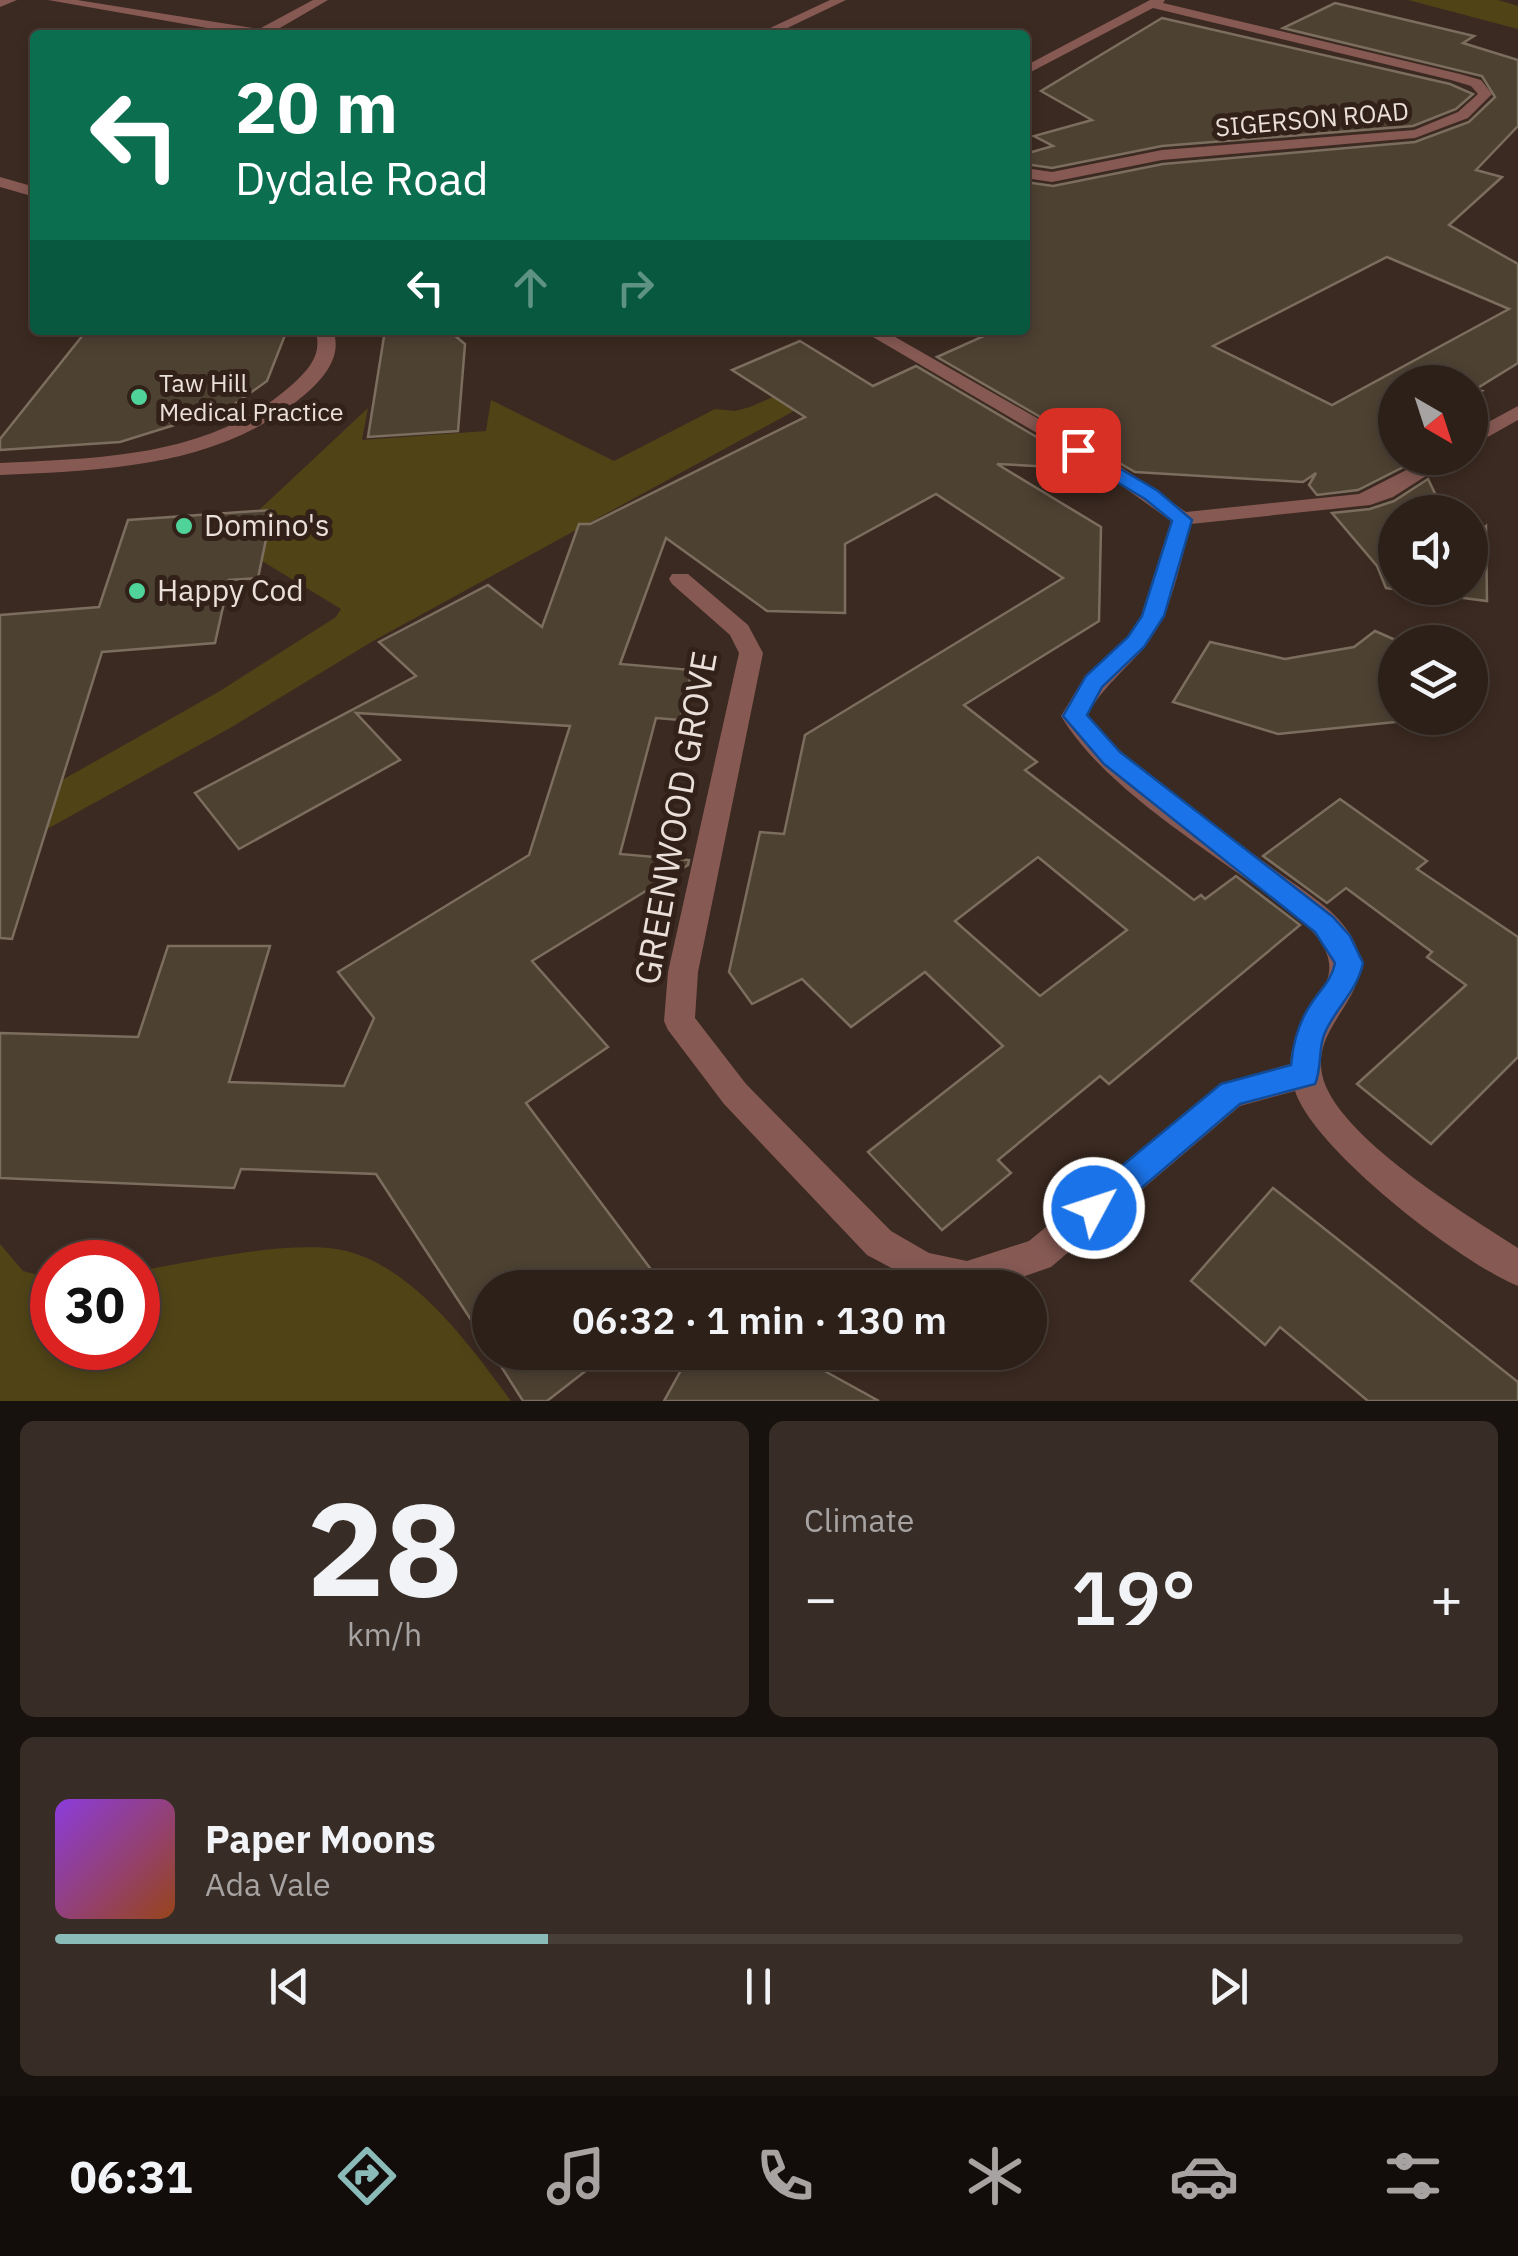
<!DOCTYPE html>
<meta charset="utf-8">
<style>
body{margin:0;font-family:"IBM Plex Sans",sans-serif;background:#382d26;color:#f1f3f6;height:100vh;display:flex;flex-direction:column;font-size:38px;white-space:nowrap}
*{box-sizing:border-box;margin:0}
p{font-size:32px;color:#a6a3a2}
.icon{flex:none;width:55px;height:55px;fill:none;stroke:currentColor;stroke-width:2;stroke-linecap:round;stroke-linejoin:round}
.map{position:relative;height:1401px;overflow:hidden}
.drawer{display:flex;flex-direction:column;gap:20px;padding:20px;background:#18120e;flex:1}
.drawer>*{flex:none}
.top-card{position:absolute;left:30px;top:30px;width:1000px;height:305px;border-radius:10px;box-shadow:0 5px 15px #0003,0 0 0 2px #483e38;background:#0b6e4f;color:#fff;overflow:hidden}
.needle{width:65px;rotate:141deg}
.tools{position:absolute;left:1378px;top:365px;display:grid;gap:20px}
.tools a{display:grid;place-items:center;width:110px;height:110px;border-radius:50%;background:#2c2019;box-shadow:0 5px 15px #0003,0 0 0 2px #483e38;font-size:50px}
.speed{position:absolute;left:30px;top:1240px;display:flex;gap:20px;font-size:50px;font-weight:700;text-align:center}
.speed>*{display:grid;place-content:center;width:130px;height:130px;border-radius:50%;background:#2c2019;box-shadow:0 5px 15px #0003,0 0 0 2px #483e38;line-height:1}
.speed .limit{border:15px solid #d22;background:#fff;color:#111}
.pin{position:absolute;display:grid;place-items:center;width:85px;height:85px;color:#fff;margin:-42px;border-radius:20px;box-shadow:0 5px 15px #0006}
.me{position:absolute;width:110px;margin:-55px;rotate:50deg;stroke-linejoin:round;filter:drop-shadow(0 0 8px #0008)}
.turn{display:flex;align-items:center;gap:35px;height:210px;padding:0 40px;font-size:45px}
.turn .icon{width:130px;height:130px;stroke-width:2.5}
.turn b{display:block;font-size:70px;line-height:85px}
.lanes{display:flex;align-items:center;height:95px;padding:0 40px;background:#0003;justify-content:center;gap:50px;direction:ltr}
.lanes .off{opacity:.35}
.big{font-size:75px;font-weight:600;line-height:1.1}
.drawer .widget{flex:1;display:flex;flex-direction:column;justify-content:center;gap:15px;min-width:0;padding:0 35px;border-radius:15px;background:#382d26}
.drawer .dial{align-items:center;gap:0}
.dial b{font-size:130px;line-height:1}
.song{display:flex;align-items:center;gap:30px}
.cover{width:120px;height:120px;border-radius:15px;background:linear-gradient(135deg,hsl(270 70% 55%),hsl(20 70% 35%))}
.played{height:10px;border-radius:5px;background:linear-gradient(90deg,#8bbbb9 35%,#483e38 35%)}
.keys{display:flex;justify-content:space-around;direction:ltr}
.heat{display:flex;justify-content:space-between;align-items:center;font-size:55px;direction:ltr}
.drawer .tiles{flex:1;display:grid;gap:20px;grid-template-columns:1fr 1fr}
.widget:last-child{grid-column:span 2}
.trip{position:absolute;left:472px;top:1270px;width:575px;height:100px;border-radius:50px;background:#2c2019;box-shadow:0 5px 15px #0003,0 0 0 2px #483e38;font-weight:600;line-height:100px;text-align:center}
.tabs{display:flex;height:160px;justify-content:space-around;align-items:center;background:#120d0a;color:#a6a3a2}
.tabs .icon{width:70px;height:70px}
.tabs .selected{color:#8bbbb9}
.tabs b{font-size:45px;color:#f1f3f6}
.map>svg:first-child{display:block}
.green{fill:#504417}
.building{fill:#4d4132;stroke:#7c6e5e;stroke-width:2.5;fill-rule:evenodd}
.lines{fill:none;stroke-linecap:round;stroke-linejoin:round}
.minor{fill:#865953;fill-rule:evenodd}
.route{fill:#1a73e8;stroke:#114b97;stroke-width:2.5}
.poi-dot{fill:#4fd399;stroke:#312118;stroke-width:4}
.labels{text-anchor:middle;stroke-width:10;stroke-linejoin:round;paint-order:stroke}
.far-street-label{font-size:25px;fill:#eadfd9;stroke:#312118}
.far-poi-label{font-size:25px;fill:#eadfd9;stroke:#312118;text-anchor:start}
.poi-label{font-size:30px;fill:#eadfd9;stroke:#312118;text-anchor:start}
.near-street-label{font-size:35px;fill:#eadfd9;stroke:#312118}
</style>
<div class="map">
<svg width="1518" height="1401" viewBox="0 0 1518 1401">
<rect width="100%" height="100%" fill="#3b2a21"/>
<g class="green">
<path d="M1408 0H1498L1518 6V29Z"/>
<path d="M833 371H851L856 377 373 641 230 728 0 855V815L220 691 336 617 341 609 262 561 272 511H258L368 408 362 440 486 431 491 400 614 461 715 409 735 411 750 407Z"/>
<path d="M0 1244 23 1271 52 1279V1348H138V1271C192 1262 298 1237 350 1252 417 1271 472 1348 511 1401H0Z"/>
</g>
<g class="building">
<path d="M1335 3 1474 36 1463 43 1518 60V126L1476 170 1502 177 1449 225 1518 264V363L1476 389 1482 391 1470 399V382H1395V458L1419 459 1358 490 1317 495 1309 485 1316 473 1303 482 1135 472 937 357 997 330H1025V182L1053 186 1163 164 1415 142 1469 122 1495 97 1482 76 1283 28ZM1387 257 1509 309 1332 405 1213 346Z"/>
<path d="M1162 18 1450 84 1473 94 1456 109 1413 126 1162 146 1052 168 1025 164V154L1053 146 1034 136 1092 120 1041 91Z"/>
<path d="M87 330H287L267 381 229 408 120 442 0 450V439Z"/>
<path d="M385 330H448L465 344 458 431 368 437Z"/>
<path d="M800 341 873 386 916 366 1091 469 997 464 1101 527 1099 621 964 705 1037 762 1025 770 1194 900 1201 895 1205 899 1236 876 1300 925 1109 1084 1100 1076 998 1160 1011 1173 942 1230 868 1152 1003 1046 925 972 851 1027 802 979 752 1004 729 972 760 832 784 834 805 735 1063 578 936 494 845 544V613L767 611 666 538 620 664 692 670 680 720 656 718 620 854 689 860 688 865 532 961 608 1047 526 1103 665 1288H490V1349L376 1174 241 1169 234 1188 0 1178V1033L138 1037 168 946H270L229 1082 344 1086 374 1018 338 972 529 855 570 726 356 713 400 760 239 849 195 793 416 676 379 642 488 585 542 627 579 524H590L805 417 732 370ZM1038 857 1127 930 1040 996 955 921Z"/>
<path d="M1428 479 1444 512H1395V588H1470V538L1486 526 1487 601 1386 588 1377 566 1332 513 1370 509 1394 501Z"/>
<path d="M272 510 258 578 229 580 215 643 102 652 12 939 0 938V615L99 607 128 520Z"/>
<path d="M1375 631 1400 642H1395V718H1418L1415 720 1278 734 1173 702 1210 642 1285 659 1354 647Z"/>
<path d="M1340 799 1427 861 1417 869 1518 937V1057L1431 1144 1357 1084 1466 985 1427 957 1432 952 1346 888 1327 903 1263 856Z"/>
<path d="M1273 1188 1518 1382V1401H1368L1280 1327 1265 1345 1191 1281Z"/>
<path d="M492 1352H610L547 1401H523Z"/>
<path d="M691 1352H790L879 1401H664Z"/>
</g>
<g class="lines">
<g class="minor">
<path d="M0 0H17L0 7Z"/>
<path d="M48 0H77L259 29 313 0H328L273 32 277 35H247Z"/>
<path d="M830 0H846L779 32 768 29Z"/>
<path d="M1150 0H1165L1163 3 1460 74 1481 80 1492 94 1468 118 1415 138 1162 160 1052 182 1025 178V168L1052 172 1162 150 1414 130 1458 112 1478 94 1471 86 1451 80 1153 8 1025 75V66Z"/>
<path d="M0 177 35 187V197L0 187Z"/>
<path d="M315 330H333C342 354 327 374 310 390 225 467 109 470 0 475V463C104 458 213 457 294 383 310 368 323 353 315 330Z"/>
<path d="M861 330H883L1114 462 1186 512 1359 494 1430 458H1454L1393 497 1370 505 1191 524C1179 566 1172 615 1143 649 1122 673 1104 686 1087 715 1139 778 1210 821 1275 870 1300 889 1332 906 1350 934 1386 992 1311 1019 1322 1074 1334 1135 1467 1215 1518 1248V1286C1461 1263 1314 1150 1295 1091L1240 1106 1051 1267 991 1288H929L867 1255 724 1104 668 1030 664 1021 668 972 739 653 730 635 672 584 669 579 672 574H688L748 625 763 653 698 972 695 1018 746 1084 891 1231 929 1253 967 1261 1029 1241 1220 1084 1290 1064C1294 1002 1365 982 1306 925 1233 862 1111 799 1061 716L1085 676 1128 636 1141 616 1171 521 1100 470Z"/>
<path d="M1518 406V420L1470 447V432Z"/>
</g>
</g>
<path class="route" d="M1078 444 1158 491 1192 520 1164 616 1144 647 1102 687 1087 715 1120 752 1333 917 1350 936 1363 963C1357 992 1334 1009 1324 1035 1318 1051 1322 1068 1315 1084L1240 1104 1105 1219 1094 1223 1083 1219 1078 1208 1083 1198 1221 1084 1291 1065C1293 1043 1298 1023 1311 1004 1320 990 1332 980 1335 963L1315 932 1104 764 1063 716 1086 676 1128 637 1142 616 1172 521 1145 499 1071 454 1068 450Z"/>
<g class="poi-dot">
<circle cx="139" cy="397" r="10"/>
<circle cx="184" cy="526" r="10"/>
<circle cx="137" cy="591" r="10"/>
</g>
<g class="labels">
<g class="far-street-label">
<text transform="translate(1312 119) rotate(-5)" y="9">SIGERSON ROAD</text>
</g>
<g class="far-poi-label">
<text x="159" y="392">Taw Hill<tspan x="159" dy="29">Medical Practice</tspan></text>
</g>
<g class="poi-label">
<text x="204" y="536">Domino's</text>
<text x="157" y="601">Happy Cod</text>
</g>
<g class="near-street-label">
<text transform="translate(676 818) rotate(-80)" y="12">GREENWOOD GROVE</text>
</g>
</g>
</svg>
<div class="tools">
<a><svg class="needle" viewBox="-14 -14 28 28"><path d="M0-13l5 13h-10z" fill="#e53935"/><path d="M0 13l5-13h-10z" fill="#a6a3a2"/></svg></a>
<a><svg class="icon" aria-label="sound" viewBox="0 0 24 24"><path d="M4 9h4l5-4v14l-5-4H4zM17 9q2 3 0 6"/></svg></a>
<a><svg class="icon" aria-label="layers" viewBox="0 0 24 24"><path d="M12 4l9 5-9 5-9-5zM3 14l9 5 9-5"/></svg></a>
</div>
<div class="speed"><div class="limit">30</div></div>
<div class="pin" style="left:1078px;top:450px;background:#d93025"><svg class="icon" aria-label="arrive" viewBox="0 0 24 24"><path d="M6 21V4h12l-3 4 3 4H6"/></svg></div>
<svg class="me" style="left:1094px;top:1208px" viewBox="-20 -20 40 40"><circle r="17" fill="#1a73e8" stroke="#fff" stroke-width="3"/><path d="M0-11L8 9 0 5-8 9z" fill="#fff"/></svg>
<div class="trip">06:32 · 1 min · 130 m</div>
<div class="top-card">
<div class="turn"><svg class="icon" aria-label="left" viewBox="0 0 24 24"><path d="M17 20v-9H6M10 6l-5 5 5 5"/></svg><div><b>20 m</b>Dydale Road</div></div>
<div class="lanes"><svg class="icon" aria-label="left" viewBox="0 0 24 24"><path d="M17 20v-9H6M10 6l-5 5 5 5"/></svg><svg class="icon off" aria-label="ahead" viewBox="0 0 24 24"><path d="M12 20V5M6 11l6-6 6 6"/></svg><svg class="icon off" aria-label="right" viewBox="0 0 24 24"><path d="M7 20v-9h11M14 6l5 5-5 5"/></svg></div>
</div>
</div>
<section class="drawer">
<div class="tiles">
<div class="widget dial"><b>28</b><p>km/h</p></div>
<div class="widget"><p>Climate</p>
<div class="heat"><a>−</a><b class="big">19°</b><a>+</a></div>
</div>
<div class="widget">
<div class="song"><i class="cover"></i><div><b>Paper Moons</b><p>Ada Vale</p></div></div>
<div class="played"></div>
<div class="keys"><svg class="icon" aria-label="previous" viewBox="0 0 24 24"><path d="M18 5L8 12l10 7zM5 5v14"/></svg><svg class="icon" aria-label="pause" viewBox="0 0 24 24"><path d="M8 5v14M16 5v14"/></svg><svg class="icon" aria-label="next" viewBox="0 0 24 24"><path d="M6 5l10 7-10 7zM19 5v14"/></svg></div>
</div>
</div>
</section>
<nav class="tabs">
<b>06:31</b>
<svg class="icon selected" aria-label="directions" viewBox="0 0 24 24"><path d="M12 3l9 9-9 9-9-9zM9 14v-3h6M13 9l2 2-2 2"/></svg>
<svg class="icon" aria-label="music" viewBox="0 0 24 24"><path d="M9 18V5l10-2v13"/><circle cx="6" cy="18" r="3"/><circle cx="16" cy="16" r="3"/></svg>
<svg class="icon" aria-label="phone" viewBox="0 0 24 24"><path d="M5 4h4l2 5-3 2q2 4 5 5l2-3 5 2v4C11 20 4 13 5 4z"/></svg>
<svg class="icon" aria-label="climate" viewBox="0 0 24 24"><path d="M12 3v18M4 7l16 10M4 17L20 7"/></svg>
<svg class="icon" aria-label="car" viewBox="0 0 24 24"><path d="M5 17H2v-5l4-1 3-4h7l3 4 3 1v5h-3M9 17h6M6 11h13"/><circle cx="7" cy="17" r="2"/><circle cx="17" cy="17" r="2"/></svg>
<svg class="icon" aria-label="filters" viewBox="0 0 24 24"><path d="M4 7h16M4 17h16"/><circle cx="9" cy="7" r="2"/><circle cx="15" cy="17" r="2"/></svg>
</nav>
